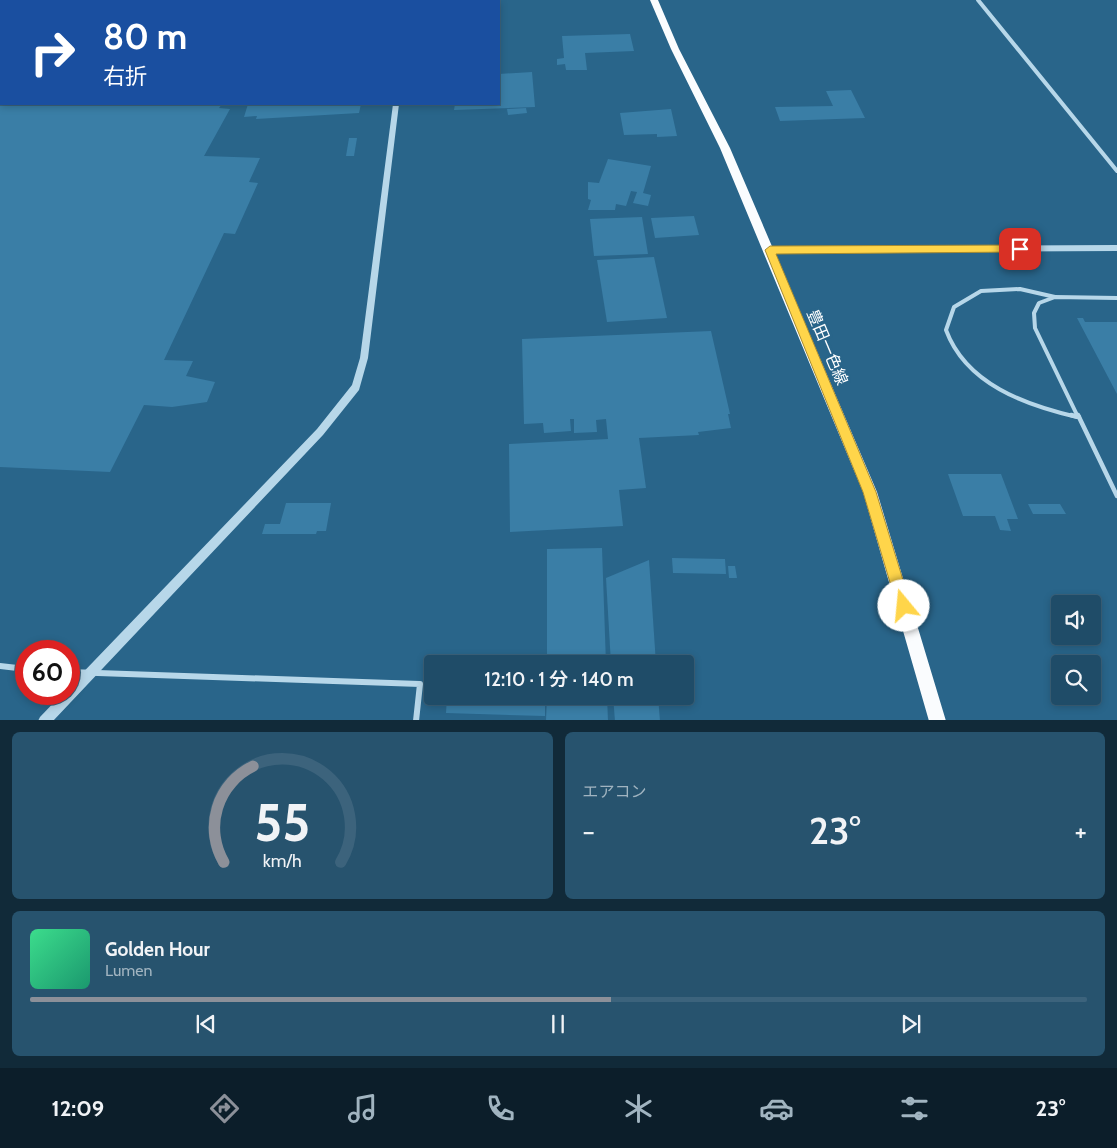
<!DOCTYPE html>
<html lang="ja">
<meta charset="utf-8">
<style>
body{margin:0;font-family:Cabin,"Noto Sans JP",sans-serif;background:#27536e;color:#f1f3f6;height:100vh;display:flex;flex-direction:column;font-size:19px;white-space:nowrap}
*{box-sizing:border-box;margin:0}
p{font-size:16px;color:#a1b4c0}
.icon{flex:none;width:28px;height:28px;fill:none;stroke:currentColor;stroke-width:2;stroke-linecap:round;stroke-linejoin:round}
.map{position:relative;height:720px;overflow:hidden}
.details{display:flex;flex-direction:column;gap:12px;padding:12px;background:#112a39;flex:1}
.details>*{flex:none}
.hud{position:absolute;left:0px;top:0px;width:500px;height:105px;box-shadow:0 2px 8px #0003,0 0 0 1px #3c637c;background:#1a4fa0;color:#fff;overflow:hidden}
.tools{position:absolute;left:1051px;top:595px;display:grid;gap:10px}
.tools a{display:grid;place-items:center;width:50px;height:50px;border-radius:5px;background:#1f4c68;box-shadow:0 2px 8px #0003,0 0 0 1px #3c637c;font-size:25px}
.speed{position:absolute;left:15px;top:640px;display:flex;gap:10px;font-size:25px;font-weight:700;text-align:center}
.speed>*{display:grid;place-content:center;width:65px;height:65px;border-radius:50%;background:#1f4c68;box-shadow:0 2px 8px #0003,0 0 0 1px #3c637c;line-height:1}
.speed .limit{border:8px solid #d22;background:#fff;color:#111}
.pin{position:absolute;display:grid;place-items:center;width:42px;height:42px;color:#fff;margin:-21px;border-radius:10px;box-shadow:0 2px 8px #0006}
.me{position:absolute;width:55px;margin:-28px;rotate:343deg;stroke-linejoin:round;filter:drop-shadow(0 0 4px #0008)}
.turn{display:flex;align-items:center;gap:18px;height:105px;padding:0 20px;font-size:22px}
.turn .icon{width:65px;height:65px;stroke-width:2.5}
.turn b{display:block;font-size:35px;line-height:42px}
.big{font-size:38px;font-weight:600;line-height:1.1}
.details .card{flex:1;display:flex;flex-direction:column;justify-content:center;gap:8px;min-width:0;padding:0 18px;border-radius:8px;background:#27536e}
.details .dial{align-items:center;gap:0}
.dial svg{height:130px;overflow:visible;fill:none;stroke:#3c637c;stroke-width:7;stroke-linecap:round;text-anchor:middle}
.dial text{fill:#f1f3f6;stroke:none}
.song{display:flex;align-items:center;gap:15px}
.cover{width:60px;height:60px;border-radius:8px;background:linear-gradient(135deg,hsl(150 70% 55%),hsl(160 70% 35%))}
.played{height:5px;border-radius:2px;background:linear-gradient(90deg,#8c9099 55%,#3c637c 55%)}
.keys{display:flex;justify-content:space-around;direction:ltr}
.heat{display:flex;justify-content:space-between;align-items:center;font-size:28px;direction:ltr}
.details .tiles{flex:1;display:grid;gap:12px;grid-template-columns:1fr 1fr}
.card:last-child{grid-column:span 2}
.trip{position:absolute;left:424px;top:655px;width:270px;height:50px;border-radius:5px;background:#1f4c68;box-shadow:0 2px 8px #0003,0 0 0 1px #3c637c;font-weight:600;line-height:50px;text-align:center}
.menu{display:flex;height:80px;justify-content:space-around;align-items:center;background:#0c1e2a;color:#a1b4c0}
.menu .icon{width:35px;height:35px}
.menu .current{color:#8c9099}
.menu b{font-size:22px;color:#f1f3f6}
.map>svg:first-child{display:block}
.building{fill:#3a7ea6}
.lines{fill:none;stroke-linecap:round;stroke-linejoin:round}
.service-far1{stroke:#b7d7e9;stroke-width:4}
.service{stroke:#b7d7e9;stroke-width:4.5}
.minor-far1{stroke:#b7d7e9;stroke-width:4}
.minor{stroke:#b7d7e9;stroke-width:6}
.tertiary{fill:#b7d7e9;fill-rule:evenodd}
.primary{fill:#fafcfe;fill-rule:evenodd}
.route{fill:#ffd54a;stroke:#a68a30}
.labels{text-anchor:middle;stroke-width:5;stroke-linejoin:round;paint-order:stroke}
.street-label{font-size:16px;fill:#fff;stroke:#29658a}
</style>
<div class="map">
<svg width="1117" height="721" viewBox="0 0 1117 721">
<rect width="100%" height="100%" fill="#29658a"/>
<g class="building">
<path d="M630 34 634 51 585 53 587 70H566L565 64 557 65V59L564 58 562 36Z"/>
<path d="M532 72 535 107 454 110 455 104H499V74Z"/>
<path d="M851 90 865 118 780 121 775 107 833 106 826 91Z"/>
<path d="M0 104H222L219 108 230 109 204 156 260 158 249 182 258 183 235 234 224 233 164 360 193 361 186 376 215 382 207 402 172 407 144 405 110 472 0 467Z"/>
<path d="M248 104H361L359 113 256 119 257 116 244 117Z"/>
<path d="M526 108 527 113 508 115 507 109Z"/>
<path d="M671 109 677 136 657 137V134L624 135 620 113Z"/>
<path d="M349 138H357L354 156H346Z"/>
<path d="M608 159 651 166 643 193 651 195 648 206 633 203 637 192 631 191 626 206 616 204 615 210H588L591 200 588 199V182L599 183Z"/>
<path d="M694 216 699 235 655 238 651 218Z"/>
<path d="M642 217 648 254 594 256 590 219Z"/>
<path d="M654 257 667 318 607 322 597 260Z"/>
<path d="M1077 318H1083L1085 322H1117V394Z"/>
<path d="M711 331 730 414H728L731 428 698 432 699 435 639 438 646 488 619 490 623 526 510 532 509 444 608 439 606 419 596 420 597 432 574 433V419H570L571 431 544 433 543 423 524 424 522 339Z"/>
<path d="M948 474H1001L1018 519H1007L1011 531 1000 530 995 516H963Z"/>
<path d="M286 503H331L326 531H317L316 534H262L265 524H280Z"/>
<path d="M1028 504H1060L1066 514H1033Z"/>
<path d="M602 548 606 664H547V549Z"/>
<path d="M672 558 725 559 726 574 673 573Z"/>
<path d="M649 560 656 664H611L606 578Z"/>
<path d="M728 566H735L737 578H729Z"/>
<path d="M447 696H545V716L446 713Z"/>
<path d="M547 696H607L608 721H546Z"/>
<path d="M613 696H658L660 721H615Z"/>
</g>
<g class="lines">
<g class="service-far1">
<path d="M1055 297 1020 289 981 291 954 307 946 330C966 384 1025 405 1077 417"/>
<path d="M1078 417 1035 328 1034 313 1039 303 1055 297 1117 298"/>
</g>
<g class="service">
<path d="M1071 415 1079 417"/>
<path d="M1078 415 1117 496"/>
</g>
<path class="minor-far1" d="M978 0 1117 171"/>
<g class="minor">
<path d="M0 666 26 669"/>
<path d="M69 672 420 684 416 721"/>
</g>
<g class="tertiary">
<rect x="406" y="0" width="6" height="1"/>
<path d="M1 27V32L0 33V28Z"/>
<path d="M393 104H399L368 358 359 390 323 435 53 721H38L40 717 62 694H69V687L317 429 352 385 360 358Z"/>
<path d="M1117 245V251L770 253 766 250 770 247Z"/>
</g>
<path class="primary" d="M650 0H658L679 49 730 148 877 492 946 721H929L863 492 720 148 671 49Z"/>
</g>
<path class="route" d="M1020 245 1026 249 1020 252 776 254 876 492 911 606 909 611 904 613 899 611 897 606 863 492 765 250 770 246Z"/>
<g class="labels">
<g class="street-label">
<text transform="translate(828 347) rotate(67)" y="6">豊田一色線</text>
</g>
</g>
</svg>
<div class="tools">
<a><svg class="icon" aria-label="sound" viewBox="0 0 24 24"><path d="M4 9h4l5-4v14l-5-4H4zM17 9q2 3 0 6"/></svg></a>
<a><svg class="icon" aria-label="search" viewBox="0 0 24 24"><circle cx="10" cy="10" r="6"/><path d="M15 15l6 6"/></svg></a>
</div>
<div class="speed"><div class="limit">60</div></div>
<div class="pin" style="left:1020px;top:249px;background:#d93025"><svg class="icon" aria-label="arrive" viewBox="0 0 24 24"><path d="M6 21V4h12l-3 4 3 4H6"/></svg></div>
<svg class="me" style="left:904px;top:606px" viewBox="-20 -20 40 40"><circle r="19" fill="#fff"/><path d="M0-13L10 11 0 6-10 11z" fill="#ffd54a"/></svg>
<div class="trip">12:10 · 1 分 · 140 m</div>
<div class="hud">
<div class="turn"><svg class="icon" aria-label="right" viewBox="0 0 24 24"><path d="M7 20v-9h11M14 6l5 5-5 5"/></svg><div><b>80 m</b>右折</div></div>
</div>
</div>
<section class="details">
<div class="tiles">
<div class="card dial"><svg viewBox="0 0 100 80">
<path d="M14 69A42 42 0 1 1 86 69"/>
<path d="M14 69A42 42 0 0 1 32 10" stroke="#8c9099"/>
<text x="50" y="56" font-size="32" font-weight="700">55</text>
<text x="50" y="72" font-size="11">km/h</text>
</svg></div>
<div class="card"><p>エアコン</p>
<div class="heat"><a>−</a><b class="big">23°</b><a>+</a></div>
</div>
<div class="card">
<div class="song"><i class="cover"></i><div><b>Golden Hour</b><p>Lumen</p></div></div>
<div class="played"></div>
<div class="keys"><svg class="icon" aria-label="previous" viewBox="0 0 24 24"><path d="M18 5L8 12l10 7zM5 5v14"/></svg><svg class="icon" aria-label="pause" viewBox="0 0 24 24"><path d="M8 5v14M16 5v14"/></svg><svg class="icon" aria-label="next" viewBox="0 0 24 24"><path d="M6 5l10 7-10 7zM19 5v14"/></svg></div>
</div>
</div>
</section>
<nav class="menu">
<b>12:09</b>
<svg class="icon current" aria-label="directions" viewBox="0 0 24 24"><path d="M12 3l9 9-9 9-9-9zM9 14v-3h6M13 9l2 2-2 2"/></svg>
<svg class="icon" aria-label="music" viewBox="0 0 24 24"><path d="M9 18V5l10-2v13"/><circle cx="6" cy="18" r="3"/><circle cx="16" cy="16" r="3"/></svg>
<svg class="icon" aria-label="phone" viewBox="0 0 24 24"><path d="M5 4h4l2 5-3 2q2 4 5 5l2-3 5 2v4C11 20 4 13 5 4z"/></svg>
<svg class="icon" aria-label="climate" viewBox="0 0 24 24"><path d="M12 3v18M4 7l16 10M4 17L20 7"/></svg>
<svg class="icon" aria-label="car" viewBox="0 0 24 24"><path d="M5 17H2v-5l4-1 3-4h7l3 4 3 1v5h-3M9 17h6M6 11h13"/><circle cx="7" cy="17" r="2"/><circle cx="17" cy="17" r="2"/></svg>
<svg class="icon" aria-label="filters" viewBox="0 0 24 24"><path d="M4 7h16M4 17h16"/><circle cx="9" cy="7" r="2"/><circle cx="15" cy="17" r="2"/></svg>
<b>23°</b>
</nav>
